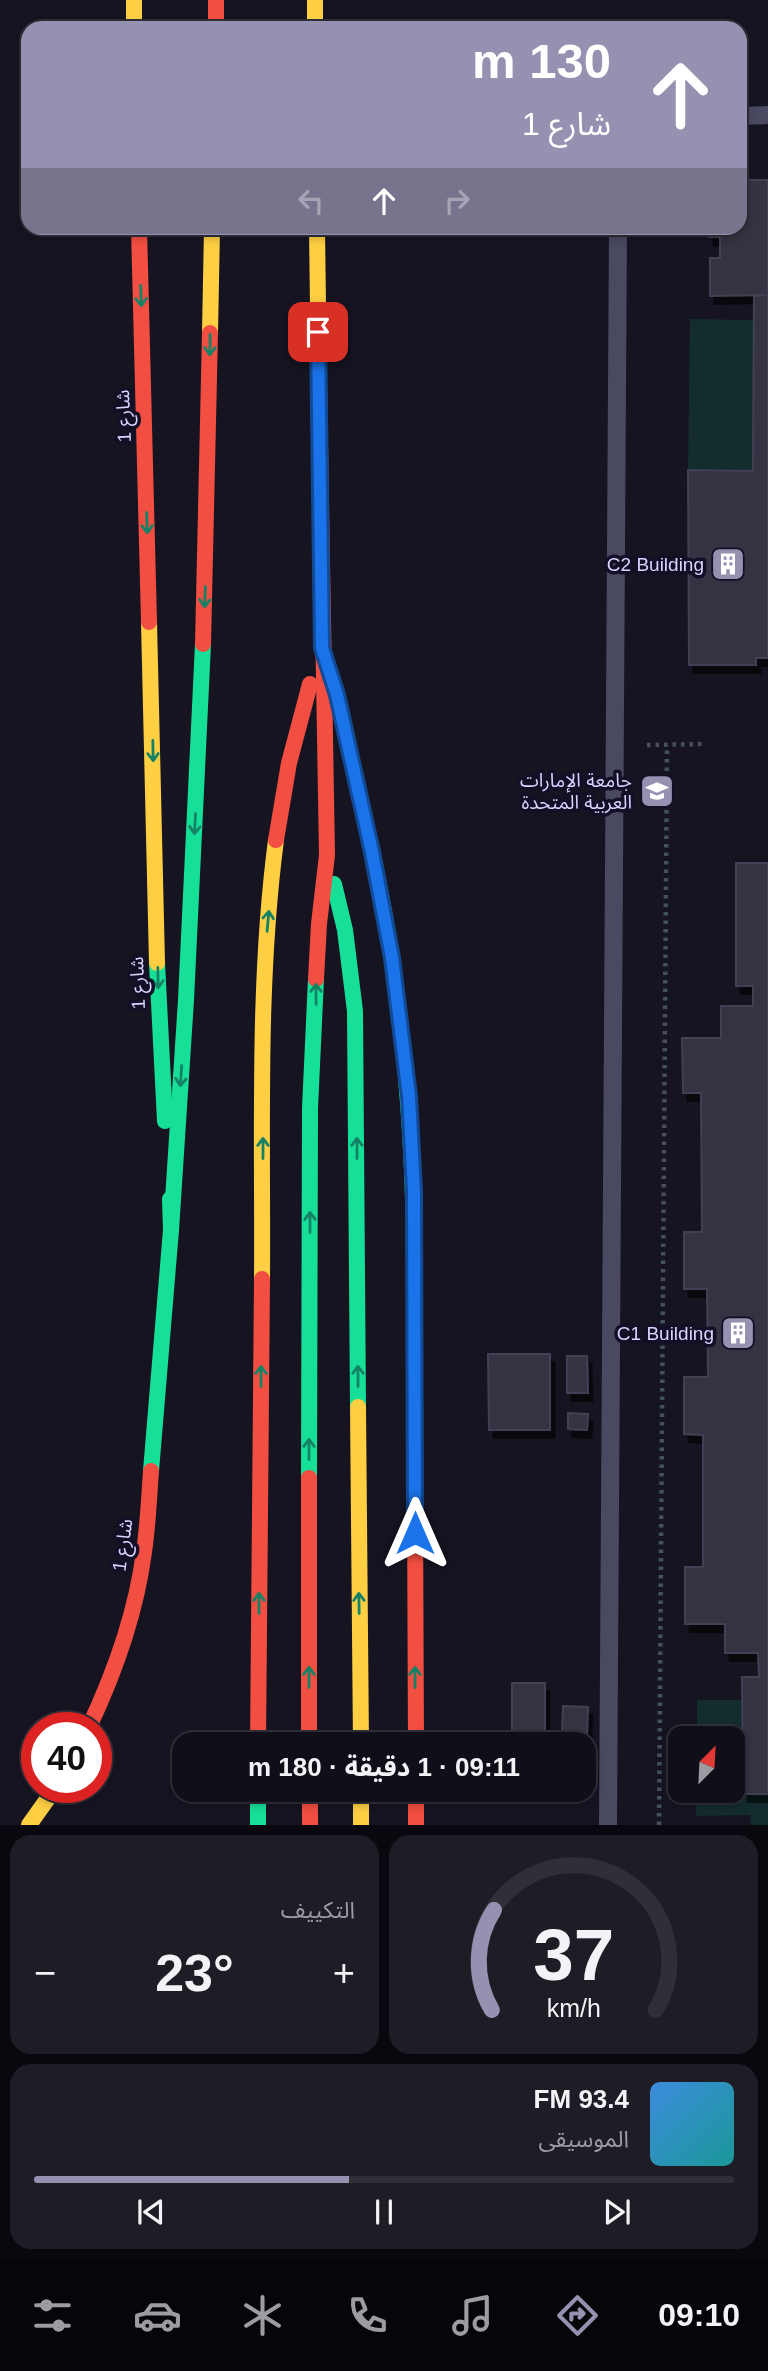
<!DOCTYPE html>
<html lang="ar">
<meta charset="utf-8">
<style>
body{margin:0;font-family:Arial,"Noto Sans Arabic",sans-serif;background:#1e1d26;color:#f1f3f6;direction:rtl;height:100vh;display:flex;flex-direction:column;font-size:26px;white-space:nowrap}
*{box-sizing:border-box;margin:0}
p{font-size:23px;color:#9c9ca2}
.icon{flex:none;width:38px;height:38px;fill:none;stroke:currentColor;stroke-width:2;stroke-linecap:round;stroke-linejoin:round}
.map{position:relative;height:1825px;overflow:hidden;direction:ltr}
.details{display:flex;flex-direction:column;gap:10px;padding:10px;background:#09080e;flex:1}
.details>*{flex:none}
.hud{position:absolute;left:21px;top:21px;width:726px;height:214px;border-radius:21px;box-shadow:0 4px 10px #0003,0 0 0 2px #302f38;direction:rtl;background:#9591b1;color:#fff;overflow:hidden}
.needle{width:46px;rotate:24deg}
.tools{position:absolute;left:668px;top:1726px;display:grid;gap:14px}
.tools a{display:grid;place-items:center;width:77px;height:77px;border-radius:14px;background:#100f19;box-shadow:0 4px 10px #0003,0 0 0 2px #302f38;font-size:35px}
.speed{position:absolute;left:21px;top:1712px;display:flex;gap:14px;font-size:35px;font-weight:700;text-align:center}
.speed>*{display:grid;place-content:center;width:91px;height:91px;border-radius:50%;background:#100f19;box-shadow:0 4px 10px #0003,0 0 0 2px #302f38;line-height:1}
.speed .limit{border:10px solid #d22;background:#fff;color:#111}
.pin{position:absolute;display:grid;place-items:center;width:60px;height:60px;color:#fff;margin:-30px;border-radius:14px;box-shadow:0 4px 10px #0006}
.me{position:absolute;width:77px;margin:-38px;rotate:0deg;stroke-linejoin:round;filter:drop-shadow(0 0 5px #0008)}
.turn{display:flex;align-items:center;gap:24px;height:147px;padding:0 21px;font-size:32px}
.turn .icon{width:91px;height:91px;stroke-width:2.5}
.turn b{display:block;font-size:49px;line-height:60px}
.lanes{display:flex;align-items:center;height:66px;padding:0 21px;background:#0003;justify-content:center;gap:35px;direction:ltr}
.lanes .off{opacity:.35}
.big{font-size:52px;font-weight:700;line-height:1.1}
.details .tile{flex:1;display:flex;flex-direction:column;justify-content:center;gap:10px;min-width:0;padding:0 24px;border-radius:21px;background:#1e1d26}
.details .dial{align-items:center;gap:0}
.dial svg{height:182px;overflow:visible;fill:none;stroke:#302f38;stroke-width:7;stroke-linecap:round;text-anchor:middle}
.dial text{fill:#f1f3f6;stroke:none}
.song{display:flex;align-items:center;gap:21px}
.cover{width:84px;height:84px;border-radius:10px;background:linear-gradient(135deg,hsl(210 70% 55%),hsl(180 70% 35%))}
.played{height:7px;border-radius:4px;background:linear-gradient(90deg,#9591b1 45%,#302f38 45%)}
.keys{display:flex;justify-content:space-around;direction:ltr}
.heat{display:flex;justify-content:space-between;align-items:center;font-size:38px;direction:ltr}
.details .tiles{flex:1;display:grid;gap:10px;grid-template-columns:1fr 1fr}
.tile:last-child{grid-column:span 2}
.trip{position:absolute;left:172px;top:1732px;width:424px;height:70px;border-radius:21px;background:#100f19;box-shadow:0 4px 10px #0003,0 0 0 2px #302f38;font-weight:700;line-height:70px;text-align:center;direction:rtl}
.dock{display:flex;height:112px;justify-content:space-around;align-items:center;background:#06060a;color:#9c9ca2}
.dock .icon{width:49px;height:49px}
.dock .selected{color:#9591b1}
.dock b{font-size:32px;color:#f1f3f6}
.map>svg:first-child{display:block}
.green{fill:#132c2d}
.building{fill:#343243;stroke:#433f54;stroke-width:2;filter:url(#shadow)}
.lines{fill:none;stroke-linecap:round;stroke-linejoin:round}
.path{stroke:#44505f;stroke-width:4.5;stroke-dasharray:3.5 5;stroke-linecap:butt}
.lane{stroke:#4a4962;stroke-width:18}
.fast{stroke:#16e098;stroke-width:16}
.slow{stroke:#ffcf43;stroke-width:16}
.jam{stroke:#f24e42;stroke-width:16}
.oneway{stroke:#158265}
.route-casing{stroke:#114b97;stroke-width:18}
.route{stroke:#1a73e8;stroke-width:12}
.labels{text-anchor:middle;stroke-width:7;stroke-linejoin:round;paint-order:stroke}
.street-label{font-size:19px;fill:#d9d4ff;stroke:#130f26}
.poi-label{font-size:19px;fill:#d9d4ff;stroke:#130f26;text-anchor:end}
</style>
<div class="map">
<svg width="768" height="1825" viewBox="0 0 768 1825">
<defs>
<filter id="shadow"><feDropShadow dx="4.5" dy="8" stdDeviation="0" flood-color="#0009"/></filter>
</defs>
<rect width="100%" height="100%" fill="#161421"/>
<g class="green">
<path d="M690 319 754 320 753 471 688 469Z"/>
<path d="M697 1700H743V1793L768 1794V1825H751L750 1815 696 1816V1790H733V1738H697Z"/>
</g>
<g class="building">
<path d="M740 180H768V295L710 296V258H720V237H709V228H740Z"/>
<path d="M768 295V658H756V665H689L688 470 753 471 754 296Z"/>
<path d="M736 863H768V1794H743L742 1677H759L758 1653H725V1624H685V1567H703V1435L684 1434V1377H708L707 1289H684V1232H702L701 1093H683L682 1038H721V1006H753V986H736Z"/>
<path d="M488 1354H550V1430H489Z"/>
<path d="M567 1356H587L588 1393H567Z"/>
<path d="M568 1413 588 1414 587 1430 568 1429Z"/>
<rect x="512" y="1683" width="33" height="62"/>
<path d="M563 1706 588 1707 587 1734 562 1733Z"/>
</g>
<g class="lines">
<g class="path">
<path d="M647 745 705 744"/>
<path d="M659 1825 667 745"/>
</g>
<g class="lane">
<path d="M740 116 768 115"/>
<path d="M608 1825 618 228"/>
</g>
<g class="fast">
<path d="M341 714C359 795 380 877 392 960 407 1060 414 1161 414 1263"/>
<path d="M334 884 345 930 355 1011 358 1407"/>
<path d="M157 963 165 1121"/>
<path d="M171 1230 186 1000 203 644"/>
<path d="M151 1471 171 1230 170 1199"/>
<path d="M309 1478 310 1108 316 979"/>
<path d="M258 1790V1825"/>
</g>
<g class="slow">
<path d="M134 0V28"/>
<path d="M315 0V28"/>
<path d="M317 228 319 384"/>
<path d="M210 333 212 228"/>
<path d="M149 622 157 963"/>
<path d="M262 1279C263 1133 257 985 276 840"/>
<path d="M358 1407 361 1745"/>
<path d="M361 1790V1825"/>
<path d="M29 1825 56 1787"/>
</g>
<g class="jam">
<path d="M216 0V28"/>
<path d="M139 228 149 622"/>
<path d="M203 644 210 333"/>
<path d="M276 840 289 763 310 684"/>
<path d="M316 979 319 924 327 855 319 384"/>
<path d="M414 1263 416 1745"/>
<path d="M89 1727C115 1672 136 1613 144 1552 148 1525 149 1498 151 1471"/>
<path d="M258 1745 262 1279"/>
<path d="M309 1745V1478"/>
<path d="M310 1790V1825"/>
<path d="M416 1790V1825"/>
</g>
</g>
<defs><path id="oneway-shaft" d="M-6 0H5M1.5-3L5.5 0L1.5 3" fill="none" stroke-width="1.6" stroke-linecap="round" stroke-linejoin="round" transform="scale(1.75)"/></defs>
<g class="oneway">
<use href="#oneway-shaft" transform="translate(141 296) rotate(88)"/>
<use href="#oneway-shaft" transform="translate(210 345) rotate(91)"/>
<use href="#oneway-shaft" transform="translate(147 523) rotate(88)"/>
<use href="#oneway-shaft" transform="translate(205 597) rotate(92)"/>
<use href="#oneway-shaft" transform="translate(153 751) rotate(89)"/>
<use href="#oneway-shaft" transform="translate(195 824) rotate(93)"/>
<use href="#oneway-shaft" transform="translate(268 921) rotate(-85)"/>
<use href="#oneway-shaft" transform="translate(158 978) rotate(89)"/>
<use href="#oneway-shaft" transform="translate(316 994) rotate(-91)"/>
<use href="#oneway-shaft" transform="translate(181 1076) rotate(94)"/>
<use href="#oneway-shaft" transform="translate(263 1148) rotate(-90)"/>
<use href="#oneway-shaft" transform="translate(357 1148) rotate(-90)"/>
<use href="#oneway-shaft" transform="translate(310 1222) rotate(-90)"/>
<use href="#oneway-shaft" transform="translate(261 1376) rotate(-90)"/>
<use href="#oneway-shaft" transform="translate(358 1376) rotate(-90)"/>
<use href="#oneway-shaft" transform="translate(309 1449) rotate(-90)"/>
<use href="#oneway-shaft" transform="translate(259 1603) rotate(-90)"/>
<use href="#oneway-shaft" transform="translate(359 1603) rotate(-91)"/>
<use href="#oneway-shaft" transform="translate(309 1677) rotate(-90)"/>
<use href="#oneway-shaft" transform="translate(415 1677) rotate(-90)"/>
</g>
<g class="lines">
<g class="route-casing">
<path id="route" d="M318 332 322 648 337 695 372 852 392 958 409 1096 414 1191 415 1533"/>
</g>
<use href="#route" class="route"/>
</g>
<defs>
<g id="building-square" transform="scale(1.75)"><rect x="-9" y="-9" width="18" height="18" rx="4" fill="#9591b1" stroke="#130f26"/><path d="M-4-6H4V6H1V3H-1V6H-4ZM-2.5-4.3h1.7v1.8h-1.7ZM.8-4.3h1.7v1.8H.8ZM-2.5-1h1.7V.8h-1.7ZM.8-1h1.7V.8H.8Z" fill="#fff"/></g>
<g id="university-square" transform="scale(1.75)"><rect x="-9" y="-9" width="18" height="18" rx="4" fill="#9591b1" stroke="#130f26"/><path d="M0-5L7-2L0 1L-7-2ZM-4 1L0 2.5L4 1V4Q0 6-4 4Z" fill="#fff"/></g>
</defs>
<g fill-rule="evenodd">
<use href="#building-square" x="728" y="564"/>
<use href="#university-square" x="657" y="791"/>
<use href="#building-square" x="738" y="1333"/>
</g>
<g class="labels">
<g class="street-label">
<text transform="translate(123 416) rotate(-92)" y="7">شارع 1</text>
<text transform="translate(137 983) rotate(-92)" y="7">شارع 1</text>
<text transform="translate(122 1545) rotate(-82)" y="7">شارع 1</text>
</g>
<g class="poi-label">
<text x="704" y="571">C2 Building</text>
<text x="632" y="787">جامعة الإمارات<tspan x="632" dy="22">العربية المتحدة</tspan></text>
<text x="714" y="1340">C1 Building</text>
</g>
</g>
</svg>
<div class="tools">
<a><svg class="needle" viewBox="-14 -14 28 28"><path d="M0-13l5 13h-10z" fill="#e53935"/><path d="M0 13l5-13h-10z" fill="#9c9ca2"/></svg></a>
</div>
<div class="speed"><div class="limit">40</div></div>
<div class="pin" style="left:318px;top:332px;background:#d93025"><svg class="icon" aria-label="arrive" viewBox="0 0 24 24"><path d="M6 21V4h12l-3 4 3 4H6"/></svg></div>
<svg class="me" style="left:415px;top:1533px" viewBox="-20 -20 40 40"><path d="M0-17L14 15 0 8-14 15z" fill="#1a73e8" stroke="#fff" stroke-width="4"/></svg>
<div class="trip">09:11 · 1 دقيقة · 180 m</div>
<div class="hud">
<div class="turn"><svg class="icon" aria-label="ahead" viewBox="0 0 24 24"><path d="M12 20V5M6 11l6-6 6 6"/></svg><div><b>130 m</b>شارع 1</div></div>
<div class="lanes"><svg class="icon off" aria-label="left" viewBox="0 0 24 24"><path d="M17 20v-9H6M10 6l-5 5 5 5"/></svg><svg class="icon" aria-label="ahead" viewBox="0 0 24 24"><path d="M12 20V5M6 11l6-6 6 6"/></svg><svg class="icon off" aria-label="right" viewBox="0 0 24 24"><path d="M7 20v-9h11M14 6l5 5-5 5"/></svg></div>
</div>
</div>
<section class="details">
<div class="tiles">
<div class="tile dial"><svg viewBox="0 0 100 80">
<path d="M14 69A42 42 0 1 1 86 69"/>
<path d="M14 69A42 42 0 0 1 15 25" stroke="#9591b1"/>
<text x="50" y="56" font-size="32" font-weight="700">37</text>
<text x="50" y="72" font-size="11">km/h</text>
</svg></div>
<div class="tile"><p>التكييف</p>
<div class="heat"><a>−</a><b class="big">23°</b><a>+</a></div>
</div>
<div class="tile">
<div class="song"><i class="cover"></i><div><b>93.4 FM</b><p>الموسيقى</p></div></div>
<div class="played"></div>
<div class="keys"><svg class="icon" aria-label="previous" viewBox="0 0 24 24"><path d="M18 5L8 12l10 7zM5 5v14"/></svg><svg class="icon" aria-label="pause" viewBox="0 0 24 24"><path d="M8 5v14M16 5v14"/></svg><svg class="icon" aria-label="next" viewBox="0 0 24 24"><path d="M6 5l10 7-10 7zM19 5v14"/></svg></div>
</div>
</div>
</section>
<nav class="dock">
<b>09:10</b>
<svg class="icon selected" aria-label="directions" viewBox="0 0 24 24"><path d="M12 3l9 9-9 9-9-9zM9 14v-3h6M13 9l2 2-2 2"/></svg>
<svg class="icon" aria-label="music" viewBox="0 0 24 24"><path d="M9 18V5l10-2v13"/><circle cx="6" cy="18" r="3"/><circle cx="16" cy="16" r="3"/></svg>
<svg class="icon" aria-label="phone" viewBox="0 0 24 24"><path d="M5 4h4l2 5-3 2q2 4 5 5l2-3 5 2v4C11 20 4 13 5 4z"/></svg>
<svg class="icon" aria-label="climate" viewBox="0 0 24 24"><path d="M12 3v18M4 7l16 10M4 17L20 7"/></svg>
<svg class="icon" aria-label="car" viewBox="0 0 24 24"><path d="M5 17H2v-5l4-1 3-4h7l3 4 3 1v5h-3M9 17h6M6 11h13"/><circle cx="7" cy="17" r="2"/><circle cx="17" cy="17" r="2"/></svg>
<svg class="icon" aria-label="filters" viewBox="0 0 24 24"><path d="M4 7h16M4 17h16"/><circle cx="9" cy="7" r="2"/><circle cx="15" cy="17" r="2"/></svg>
</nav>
